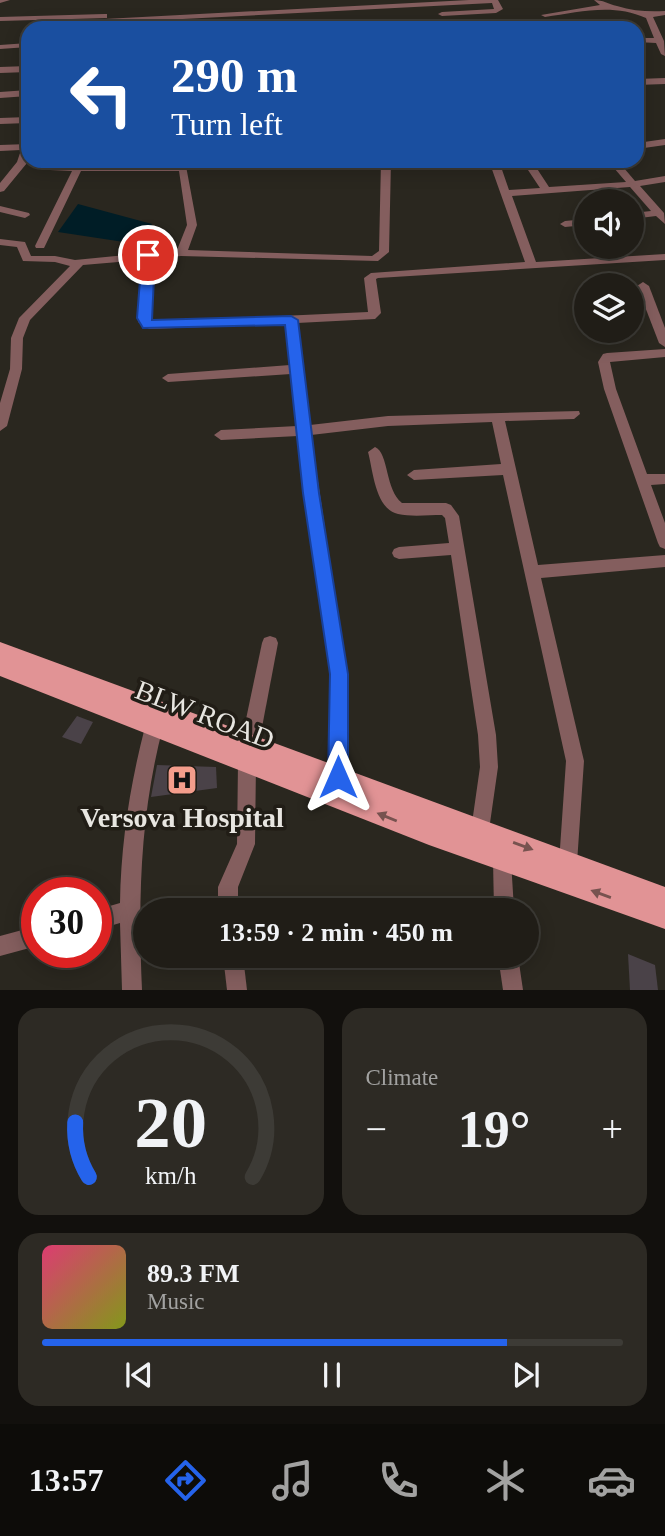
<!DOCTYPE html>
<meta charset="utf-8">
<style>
body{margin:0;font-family:Georgia,serif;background:#2d2a24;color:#f1f3f6;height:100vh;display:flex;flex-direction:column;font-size:26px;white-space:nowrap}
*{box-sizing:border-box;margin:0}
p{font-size:23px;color:#a2a2a1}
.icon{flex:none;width:38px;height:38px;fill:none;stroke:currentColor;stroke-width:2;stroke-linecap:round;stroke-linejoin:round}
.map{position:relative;height:990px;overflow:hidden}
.sheet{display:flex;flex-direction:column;gap:18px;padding:18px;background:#12100d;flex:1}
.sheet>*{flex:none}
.top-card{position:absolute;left:21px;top:21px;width:623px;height:147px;border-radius:21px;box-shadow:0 4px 18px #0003,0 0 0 2px #3d3b36;background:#1a4fa0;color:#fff;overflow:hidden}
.buttons{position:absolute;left:574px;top:189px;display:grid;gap:14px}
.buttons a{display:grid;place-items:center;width:70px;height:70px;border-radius:50%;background:#201d17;box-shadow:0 4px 18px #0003,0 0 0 2px #3d3b36;font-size:35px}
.speed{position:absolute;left:21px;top:877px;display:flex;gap:14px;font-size:35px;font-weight:700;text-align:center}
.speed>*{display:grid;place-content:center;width:91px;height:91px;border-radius:50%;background:#201d17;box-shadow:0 4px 18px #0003,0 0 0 2px #3d3b36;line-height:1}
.speed .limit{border:10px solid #d22;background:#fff;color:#111}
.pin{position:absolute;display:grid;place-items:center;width:60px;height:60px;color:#fff;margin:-30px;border:4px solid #fff;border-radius:50%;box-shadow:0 2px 7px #0007}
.me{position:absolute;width:77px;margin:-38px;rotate:0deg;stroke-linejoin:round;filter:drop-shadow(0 0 5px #0008)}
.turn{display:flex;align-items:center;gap:24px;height:147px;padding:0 35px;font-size:32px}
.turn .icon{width:91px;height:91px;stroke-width:2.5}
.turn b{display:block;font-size:49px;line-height:60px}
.big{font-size:52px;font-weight:800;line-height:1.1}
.sheet .tile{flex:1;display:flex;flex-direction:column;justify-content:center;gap:10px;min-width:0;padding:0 24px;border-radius:21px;background:#2d2a24}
.sheet .dial{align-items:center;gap:0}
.dial svg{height:182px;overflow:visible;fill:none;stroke:#3d3b36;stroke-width:7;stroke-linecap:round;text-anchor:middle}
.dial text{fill:#f1f3f6;stroke:none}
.song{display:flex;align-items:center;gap:21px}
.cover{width:84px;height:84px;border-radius:10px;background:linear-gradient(135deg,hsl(340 70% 55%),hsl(70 70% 35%))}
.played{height:7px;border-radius:4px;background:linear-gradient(90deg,#2563eb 80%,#3d3b36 80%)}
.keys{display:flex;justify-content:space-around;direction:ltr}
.heat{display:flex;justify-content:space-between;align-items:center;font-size:38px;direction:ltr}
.sheet .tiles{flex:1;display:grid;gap:18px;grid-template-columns:1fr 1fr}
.tile:last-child{grid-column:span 2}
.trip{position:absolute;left:133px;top:898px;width:406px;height:70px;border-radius:35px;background:#201d17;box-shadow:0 4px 18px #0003,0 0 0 2px #3d3b36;font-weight:800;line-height:70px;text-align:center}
.dock{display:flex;height:112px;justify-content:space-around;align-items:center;background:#0d0c09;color:#a2a2a1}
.dock .icon{width:49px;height:49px}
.dock .current{color:#2563eb}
.dock b{font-size:32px;color:#f1f3f6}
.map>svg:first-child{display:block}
.water{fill:#001d26}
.building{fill:#4a4248}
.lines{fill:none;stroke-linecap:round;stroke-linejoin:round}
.minor{fill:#845e5e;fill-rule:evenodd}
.major{fill:#e19395;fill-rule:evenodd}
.oneway{fill:#77524f}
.route{fill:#2563eb;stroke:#184099;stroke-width:2}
.labels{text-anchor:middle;stroke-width:7;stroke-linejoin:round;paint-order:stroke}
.near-street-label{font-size:28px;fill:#e8e6e1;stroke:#211d16}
.near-poi-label{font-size:28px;font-weight:bold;fill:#e8e6e1;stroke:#211d16}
</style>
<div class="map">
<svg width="665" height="990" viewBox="0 0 665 990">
<rect width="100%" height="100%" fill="#2a271f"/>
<path class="water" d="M78 204 152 224 137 244 58 232Z"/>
<g class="building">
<path d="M77 716 93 722 81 744 62 737Z"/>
<path d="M157 765 216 767 217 788 151 797Z"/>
<path d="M628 954 655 965 658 990H630Z"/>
</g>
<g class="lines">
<g class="minor">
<path d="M0 0H10L0 3Z"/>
<path d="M469 0H498L503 9 496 13 442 16 438 14 442 12 494 9 492 3 104 23 100 21 104 19Z"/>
<path d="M594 0C603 0 608 4 617 6 633 11 649 12 665 11V15L653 17 664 41 665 56 661 54 656 43 637 42V38H654L646 18C613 3 579 12 545 17L541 15 600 5Z"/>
<path d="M104 14H107V18L0 21V17Z"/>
<path d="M411 24 415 26 414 28H363L367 26Z"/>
<path d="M28 43V47L0 49V45Z"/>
<path d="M28 66V72L0 73V67Z"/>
<path d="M665 78V84L637 85V79Z"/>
<path d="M28 90V96L0 98V92Z"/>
<path d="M28 117V123L0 124V118Z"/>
<path d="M665 139V145L637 149V143Z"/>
<path d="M28 144 27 163 4 191 0 192V183L17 162 21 150 0 151V145Z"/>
<path d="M43 161H53L56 165 186 166 197 225 188 250 372 256 379 251 381 161H391L389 252 378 261 181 256 153 259 150 320 154 322 368 312 364 278 371 273 525 262 489 161H499L509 190 540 188 522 161H532L549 187 626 182 608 161H618L635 181 665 176V182L640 186 664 213 665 224 656 216 632 219V213L651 211 630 187 512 196 536 262 665 254V260L378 278 376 279 381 313 375 319 297 323 310 425 388 416 579 411 580 414 574 419 505 421 538 565 665 555V567L541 578 584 761 577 863 575 870 568 872 561 870 559 863 566 761 503 475 414 480 407 475 414 470 501 464 492 422 388 426 311 435 347 674V777L344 783 338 786 332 783 329 777 331 674 298 436 221 440 214 435 221 430 297 426 291 374 168 382 162 378 168 374 290 365 286 324 149 329 138 322 142 260 83 265 30 320 23 338 22 369 7 426 0 431V403L10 369 11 338 19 318 70 266 55 262 23 261 17 247 0 245V239L25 242 31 256H55L75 260 177 250 187 225 179 171H81L45 246 44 248H36L35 246 72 171 50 170Z"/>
<path d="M0 206 29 213 30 215 25 218 0 212Z"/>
<path d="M586 219V225L565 227 560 224 565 221Z"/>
<path d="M643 282 649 286 665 328V347L659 343 637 286Z"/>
<path d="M665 349V357L610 362 616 389 647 474H665V484L651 485 665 523V549L660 547 658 543 604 389 598 362 603 354 607 353Z"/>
<path d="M375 447C389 453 385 490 402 503H446L451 505 459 516 496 735 498 767 489 830 486 836 480 839 474 836 471 830 480 767 478 735 451 555 399 559 394 557 392 553 394 549 399 547 449 543 445 518 442 515C429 515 411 517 398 514 375 509 373 470 368 452Z"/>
<path d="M270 636 276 638 278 643 259 743 256 749 250 751 244 749 241 743 262 643 264 638Z"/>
<path d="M154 719 160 721 163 727C140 814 138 900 142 990H122L120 923 96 930V910L120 903C121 843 130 785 145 727L148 721Z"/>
<path d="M247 753 253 756 256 762 255 844 238 887V910H218V887L237 844 238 762 241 756Z"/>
<path d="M502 851 509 853 511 860 514 910H494L493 860 495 853Z"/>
<path d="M37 926V946L0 956V936Z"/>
<path d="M223 956H243L247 990H227Z"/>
<path d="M498 956H518L523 990H503Z"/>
</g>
<path class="major" d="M0 642 665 887V929L429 845 0 676Z"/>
</g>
<defs><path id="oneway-solid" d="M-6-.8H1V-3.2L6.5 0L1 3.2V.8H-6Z" transform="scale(1.75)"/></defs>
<g class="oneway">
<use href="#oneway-solid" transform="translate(387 817) rotate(-158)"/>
<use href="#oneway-solid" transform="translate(523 846) rotate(20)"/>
<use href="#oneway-solid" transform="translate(601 894) rotate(-160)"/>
</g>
<path class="route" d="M148 251 155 255 152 320 291 316 298 320 319 493 348 674V777L346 784 338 787 331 784 328 777 330 674 303 493 285 325 143 328 137 318 142 255Z"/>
<defs>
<g id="hospital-square" transform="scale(1.575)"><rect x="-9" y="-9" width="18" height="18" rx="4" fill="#f49d8c" stroke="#211d16"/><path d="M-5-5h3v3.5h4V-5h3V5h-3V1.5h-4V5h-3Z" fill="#111"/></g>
</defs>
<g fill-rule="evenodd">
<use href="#hospital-square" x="182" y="780"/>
</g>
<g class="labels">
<g class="near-street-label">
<text transform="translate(205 714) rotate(21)" y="10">BLW ROAD</text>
</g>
<g class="near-poi-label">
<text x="182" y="827">Versova Hospital</text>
</g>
</g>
</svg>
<div class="buttons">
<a><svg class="icon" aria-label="sound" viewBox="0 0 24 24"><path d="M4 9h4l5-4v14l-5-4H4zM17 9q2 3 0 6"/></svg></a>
<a><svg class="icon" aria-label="layers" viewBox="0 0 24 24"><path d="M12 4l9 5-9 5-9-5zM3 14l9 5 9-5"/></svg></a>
</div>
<div class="speed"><div class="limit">30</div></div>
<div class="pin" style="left:148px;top:255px;background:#d93025"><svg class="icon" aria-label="arrive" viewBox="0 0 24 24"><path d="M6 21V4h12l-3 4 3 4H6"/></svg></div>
<svg class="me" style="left:338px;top:777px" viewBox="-20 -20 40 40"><path d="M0-17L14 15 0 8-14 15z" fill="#2563eb" stroke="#fff" stroke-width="4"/></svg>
<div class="trip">13:59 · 2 min · 450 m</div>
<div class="top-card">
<div class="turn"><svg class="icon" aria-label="left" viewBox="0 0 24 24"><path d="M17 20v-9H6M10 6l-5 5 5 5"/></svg><div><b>290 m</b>Turn left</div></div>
</div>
</div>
<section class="sheet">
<div class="tiles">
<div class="tile dial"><svg viewBox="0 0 100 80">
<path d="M14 69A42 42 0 1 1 86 69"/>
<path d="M14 69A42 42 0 0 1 8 45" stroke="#2563eb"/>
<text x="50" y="56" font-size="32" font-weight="700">20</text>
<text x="50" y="72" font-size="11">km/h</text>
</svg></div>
<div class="tile"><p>Climate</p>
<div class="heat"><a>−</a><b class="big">19°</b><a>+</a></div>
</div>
<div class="tile">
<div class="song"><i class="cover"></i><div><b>89.3 FM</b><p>Music</p></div></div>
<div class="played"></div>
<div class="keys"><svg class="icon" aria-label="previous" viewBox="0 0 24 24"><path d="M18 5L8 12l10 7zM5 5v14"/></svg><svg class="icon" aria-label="pause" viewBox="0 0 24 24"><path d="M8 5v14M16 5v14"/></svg><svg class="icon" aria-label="next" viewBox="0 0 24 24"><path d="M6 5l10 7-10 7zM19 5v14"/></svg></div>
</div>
</div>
</section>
<nav class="dock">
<b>13:57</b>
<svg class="icon current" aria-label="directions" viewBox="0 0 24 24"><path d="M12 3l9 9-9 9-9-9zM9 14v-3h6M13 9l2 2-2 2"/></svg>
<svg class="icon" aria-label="music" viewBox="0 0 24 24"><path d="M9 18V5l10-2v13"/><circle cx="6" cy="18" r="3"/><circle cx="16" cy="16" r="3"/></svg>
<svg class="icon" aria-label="phone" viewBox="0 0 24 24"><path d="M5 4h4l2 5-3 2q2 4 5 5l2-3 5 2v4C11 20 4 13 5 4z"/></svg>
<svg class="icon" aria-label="climate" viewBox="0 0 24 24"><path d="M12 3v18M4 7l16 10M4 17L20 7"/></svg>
<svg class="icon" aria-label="car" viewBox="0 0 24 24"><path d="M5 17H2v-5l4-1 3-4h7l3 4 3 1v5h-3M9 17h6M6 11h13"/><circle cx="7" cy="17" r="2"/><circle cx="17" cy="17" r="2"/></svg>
</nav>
